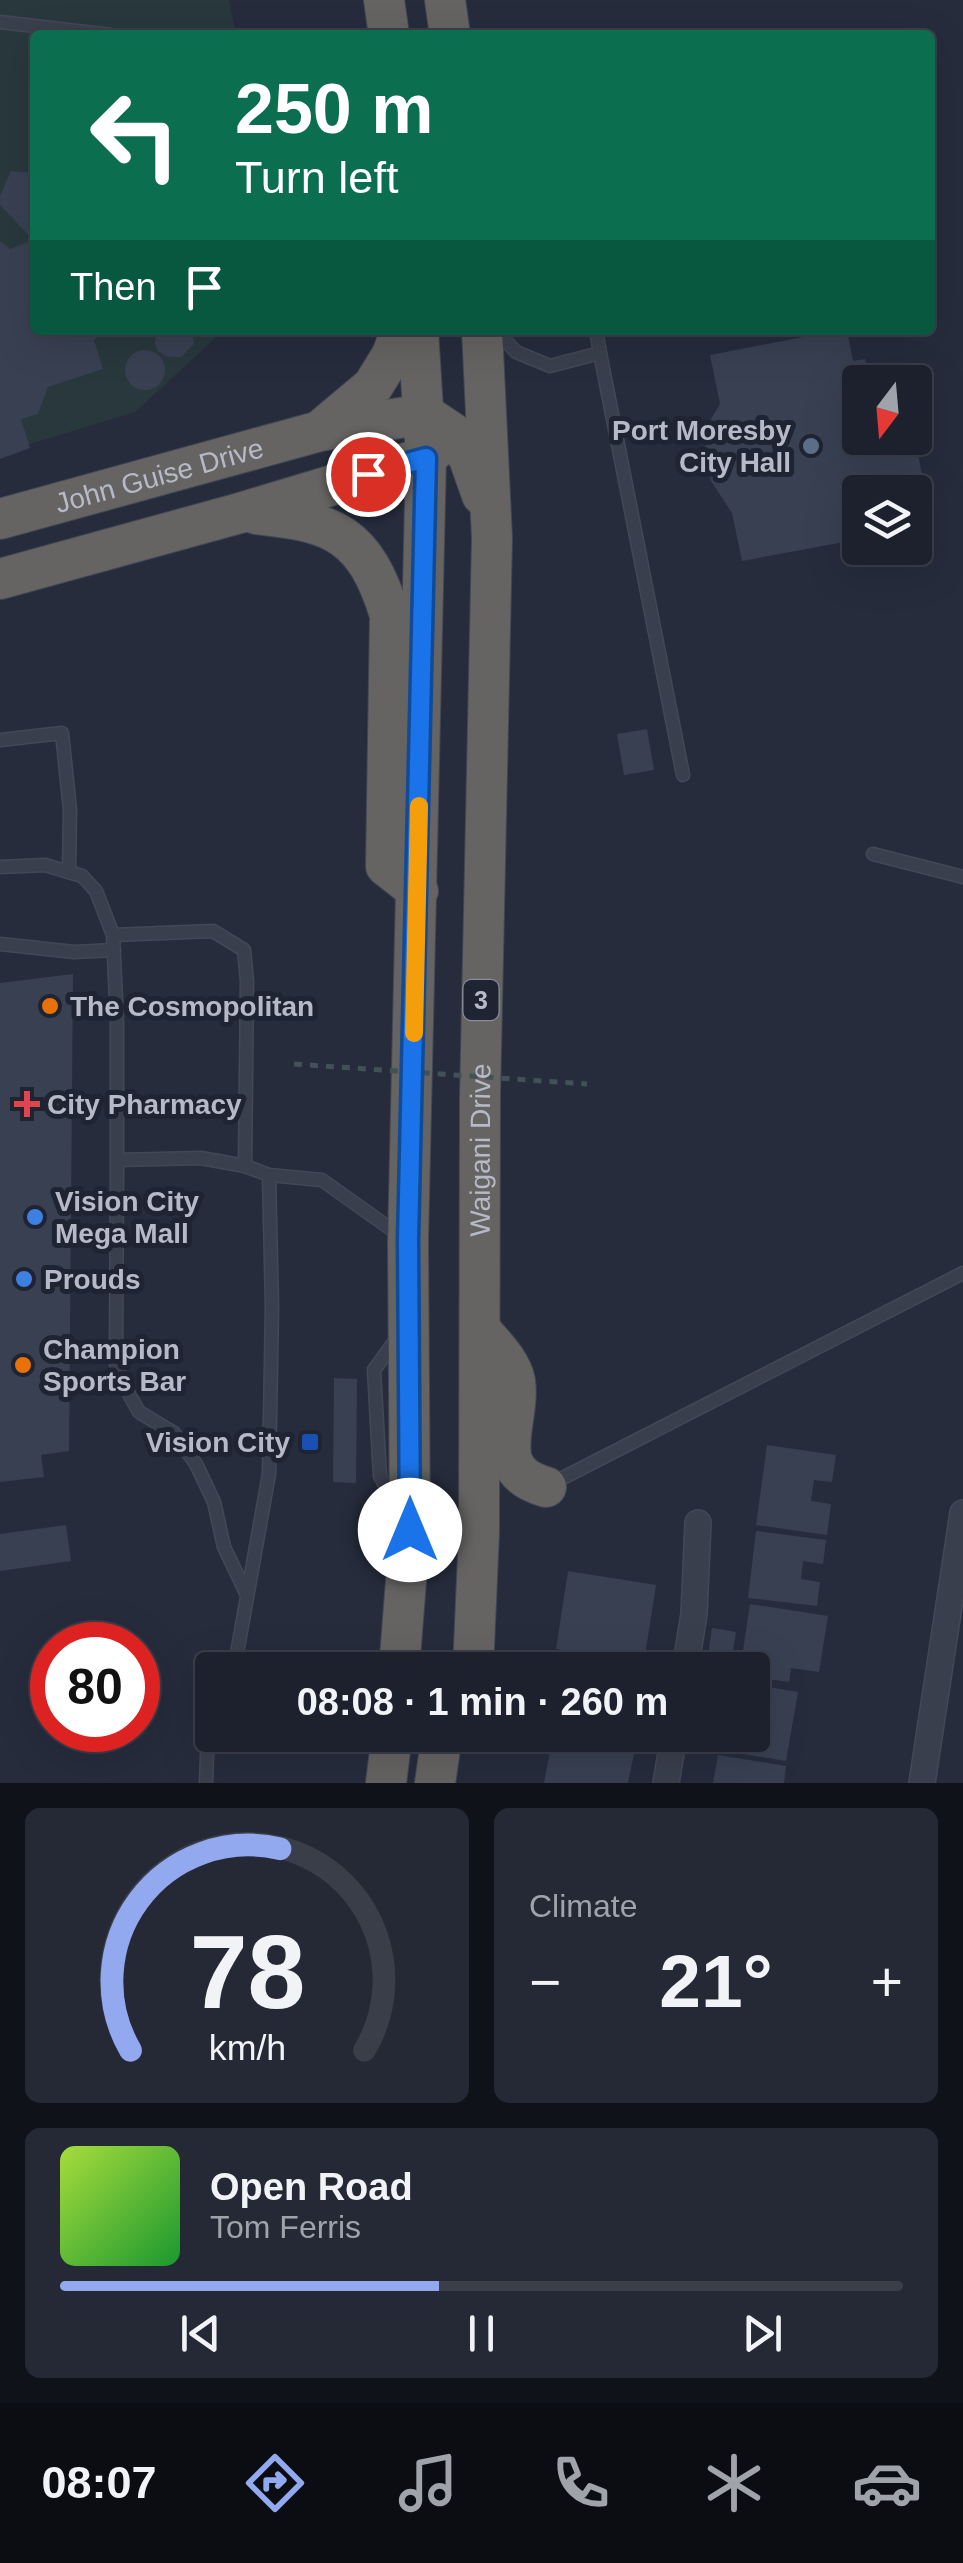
<!DOCTYPE html>
<meta charset="utf-8">
<style>
body{margin:0;font-family:Arial,sans-serif;background:#252935;color:#f1f3f6;height:100vh;display:flex;flex-direction:column;font-size:38px;white-space:nowrap}
*{box-sizing:border-box;margin:0}
p{font-size:32px;color:#a0a3aa}
.icon{flex:none;width:55px;height:55px;fill:none;stroke:currentColor;stroke-width:2;stroke-linecap:round;stroke-linejoin:round}
.map{position:relative;height:1783px;overflow:hidden}
.drawer{display:flex;flex-direction:column;gap:25px;padding:25px;background:#0f1219;flex:1}
.drawer>*{flex:none}
.guide{position:absolute;left:30px;top:30px;width:905px;height:305px;border-radius:10px;box-shadow:0 10px 40px #0002,0 0 0 2px #3a3e49;background:#0b6e4f;color:#fff;overflow:hidden}
.needle{width:65px;rotate:196deg}
.tools{position:absolute;left:842px;top:365px;display:grid;gap:20px}
.tools a{display:grid;place-items:center;width:90px;height:90px;border-radius:10px;background:#1c212d;box-shadow:0 10px 40px #0002,0 0 0 2px #3a3e49;font-size:50px}
.speed{position:absolute;left:30px;top:1622px;display:flex;gap:20px;font-size:50px;font-weight:700;text-align:center}
.speed>*{display:grid;place-content:center;width:130px;height:130px;border-radius:50%;background:#1c212d;box-shadow:0 10px 40px #0002,0 0 0 2px #3a3e49;line-height:1}
.speed .limit{border:15px solid #d22;background:#fff;color:#111}
.pin{position:absolute;display:grid;place-items:center;width:85px;height:85px;color:#fff;margin:-42px;border:5px solid #fff;border-radius:50%;box-shadow:0 2px 10px #0007}
.me{position:absolute;width:110px;margin:-55px;rotate:0deg;stroke-linejoin:round;filter:drop-shadow(0 0 8px #0008)}
.turn{display:flex;align-items:center;gap:35px;height:210px;padding:0 40px;font-size:45px}
.turn .icon{width:130px;height:130px;stroke-width:2.5}
.turn b{display:block;font-size:70px;line-height:85px}
.then{display:flex;align-items:center;height:95px;padding:0 40px;background:#0003;gap:20px;font-size:38px}
.big{font-size:75px;font-weight:600;line-height:1.1}
.drawer .tile{flex:1;display:flex;flex-direction:column;justify-content:center;gap:15px;min-width:0;padding:0 35px;border-radius:15px;background:#252935}
.drawer .dial{align-items:center;gap:0}
.dial svg{height:260px;overflow:visible;fill:none;stroke:#3a3e49;stroke-width:7;stroke-linecap:round;text-anchor:middle}
.dial text{fill:#f1f3f6;stroke:none}
.song{display:flex;align-items:center;gap:30px}
.cover{width:120px;height:120px;border-radius:15px;background:linear-gradient(135deg,hsl(80 70% 55%),hsl(130 70% 35%))}
.played{height:10px;border-radius:5px;background:linear-gradient(90deg,#92a9f0 45%,#3a3e49 45%)}
.keys{display:flex;justify-content:space-around;direction:ltr}
.heat{display:flex;justify-content:space-between;align-items:center;font-size:55px;direction:ltr}
.drawer .tiles{flex:1;display:grid;gap:25px;grid-template-columns:1fr 1fr}
.tile:last-child{grid-column:span 2}
.trip{position:absolute;left:195px;top:1652px;width:575px;height:100px;border-radius:10px;background:#1c212d;box-shadow:0 10px 40px #0002,0 0 0 2px #3a3e49;font-weight:600;line-height:100px;text-align:center}
.tabs{display:flex;height:160px;justify-content:space-around;align-items:center;background:#0b0d12;color:#a0a3aa}
.tabs .icon{width:70px;height:70px}
.tabs .current{color:#92a9f0}
.tabs b{font-size:45px;color:#f1f3f6}
.map>svg:first-child{display:block}
.green{fill:#28383d}
.building{fill:#384052}
.lines{fill:none;stroke-linecap:round;stroke-linejoin:round}
.service-casing{stroke:#434856;stroke-width:15}
.minor-casing{stroke:#434856;stroke-width:28}
.trunk-casing{stroke:#424755;stroke-width:42}
.service{stroke:#3a3f4d;stroke-width:12}
.minor{stroke:#3a3f4d;stroke-width:25}
.trunk{stroke:#656462;stroke-width:40}
.path-bridge{stroke:#415155;stroke-width:5;stroke-dasharray:8 8;stroke-linecap:butt}
.route-casing{stroke:#114b97;stroke-width:25}
.route{stroke:#1a73e8;stroke-width:18}
.slow{stroke:#f59e0b;stroke-width:18}
.service-dot{fill:#5c6f8a;stroke:#1f2432;stroke-width:4}
.food-dot{fill:#e8710a;stroke:#1f2432;stroke-width:4}
.health-dot{fill:#e0444e;stroke:#1f2432;stroke-width:4}
.shop-dot{fill:#3f7fe0;stroke:#1f2432;stroke-width:4}
.transit-dot{fill:#1a4fb4;stroke:#1f2432;stroke-width:4}
.labels{text-anchor:middle;stroke-width:10;stroke-linejoin:round;paint-order:stroke}
.shield{fill:#1f2432;stroke:#898d9b;stroke-width:2.5}
.shield-label{font-size:25px;font-weight:bold;fill:#b6bac8}
.poi-label{font-size:28px;font-weight:bold;fill:#b6bac8;stroke:#1f2432;text-anchor:start}
.street-label{font-size:28px;fill:#b6bac8;stroke:#1f2432}
</style>
<div class="map">
<svg width="963" height="1783" viewBox="0 0 963 1783">
<rect width="100%" height="100%" fill="#262c3c"/>
<path class="green" d="M0 0H229L236 35H35V330H224L135 412 0 453Z"/>
<g class="building">
<path d="M11 171 35 173V330H105L94 340 103 369 48 387 38 414 21 419 30 448 0 459V241L10 249 33 240 0 205V196Z"/>
<path d="M156 330H192L194 344 181 357H168L158 351 155 344Z"/>
<path d="M840 330H847L853 361 865 359 869 377 902 371 904 382H860V438H915L923 480 891 486 893 492H860V539L742 561 732 513 711 481 705 454 706 427 720 404 710 355Z"/>
<circle cx="145" cy="370" r="20"/>
<path d="M647 729 654 770 624 775 617 734Z"/>
<path d="M73 974 69 1451 41 1455 44 1477 0 1482V983Z"/>
<path d="M334 1378 357 1379 356 1483 333 1482Z"/>
<path d="M767 1445 836 1455 832 1482 814 1480 811 1501 831 1504 827 1535 756 1525Z"/>
<path d="M66 1525 71 1561 0 1571V1534Z"/>
<path d="M756 1531 826 1540 823 1564 803 1561 801 1579 820 1582 817 1606 748 1598Z"/>
<path d="M568 1571 656 1585 644 1662 556 1649Z"/>
<path d="M750 1604 828 1616 819 1672 791 1668 789 1682 752 1677V1670H740Z"/>
<path d="M712 1628 736 1632 730 1670H706Z"/>
<path d="M561 1655 632 1668 631 1670H558Z"/>
<path d="M752 1684 798 1692 786 1761 725 1751 728 1735H752Z"/>
<path d="M553 1735 635 1749 628 1783H544Z"/>
<path d="M695 1735H719L717 1747 694 1743Z"/>
<path d="M718 1755 786 1766 784 1783H713Z"/>
</g>
<g class="lines">
<g class="service-casing">
<g id="service">
<path d="M0 22 111 35"/>
<path d="M496 330 516 352 550 366 600 353 596 330"/>
<path d="M600 353 683 775"/>
<path d="M0 740 62 733 70 810 69 872"/>
<path d="M873 854 963 877"/>
<path d="M0 867 45 865 82 876 96 891 113 935 117 1023V1160L201 1158 245 1166 269 1175 322 1180 402 1237"/>
<path d="M113 935 213 931 244 950 247 981 245 1166"/>
<path d="M0 944 74 952 114 950"/>
<path d="M117 1160 116 1364 123 1383 139 1412 174 1433 196 1464 214 1502 224 1547 247 1595"/>
<path d="M551 1484 963 1273"/>
<path d="M396 1506 380 1476 374 1370 397 1338"/>
<path d="M236 1670V1659L269 1474 272 1307 269 1175"/>
<path d="M206 1783 207 1755 212 1732"/>
</g>
</g>
<g class="minor-casing">
<g id="minor">
<path d="M685 1670 694 1614 698 1523"/>
<path d="M666 1783 674 1735"/>
<path d="M922 1783 963 1513"/>
</g>
</g>
<g class="trunk-casing">
<g id="trunk">
<path d="M384 0 389 35"/>
<path d="M445 0 450 35"/>
<path d="M323 428 373 386 392 355 401 330"/>
<path d="M256 514C336 522 365 535 390 615L386 866 418 891"/>
<path id="s1" d="M0 519 320 431 424 414 454 434 469 458 482 495"/>
<path d="M0 579 240 513 426 457 443 443"/>
<path d="M480 1329C492 1344 511 1361 515 1381 521 1424 486 1470 546 1487"/>
<path d="M399 1670 410 1530 408 1241 426 457 418 330"/>
<path id="s2" d="M473 1670 479 1532 480 1097 492 538 482 330"/>
<path d="M386 1783 392 1735"/>
<path d="M435 1783 442 1735"/>
</g>
</g>
<use href="#service" class="service"/>
<use href="#minor" class="minor"/>
<use href="#trunk" class="trunk"/>
<path class="path-bridge" d="M294 1064 587 1084"/>
</g>
<g class="lines">
<g class="route-casing">
<path id="route" d="M368 474 426 458 408 1241 410 1530"/>
</g>
<use href="#route" class="route"/>
<path class="slow" d="M414 1033 419 806"/>
</g>
<circle class="service-dot" cx="811" cy="446" r="10"/>
<g class="food-dot">
<circle cx="50" cy="1006" r="10"/>
<circle cx="23" cy="1365" r="10"/>
</g>
<path class="health-dot" d="M22 1089h10v10h10v10h-10v10h-10v-10h-10v-10h10z"/>
<g class="shop-dot">
<circle cx="35" cy="1217" r="10"/>
<circle cx="24" cy="1279" r="10"/>
</g>
<rect class="transit-dot" x="300" y="1432" width="20" height="20" rx="5"/>
<g class="labels">
<rect class="shield" x="463.5" y="980" width="35" height="40" rx="8"/>
<g class="shield-label">
<text x="481" y="1009">3</text>
</g>
<g class="poi-label">
<text x="791" y="440" text-anchor="end">Port Moresby<tspan x="791" dy="32">City Hall</tspan></text>
<text x="70" y="1016">The Cosmopolitan</text>
<text x="47" y="1114">City Pharmacy</text>
<text x="55" y="1211">Vision City<tspan x="55" dy="32">Mega Mall</tspan></text>
<text x="44" y="1289">Prouds</text>
<text x="43" y="1359">Champion<tspan x="43" dy="32">Sports Bar</tspan></text>
<text x="290" y="1452" text-anchor="end">Vision City</text>
</g>
<g class="street-label">
<text dy="10" stroke="none"><textPath href="#s1" startOffset="165">John Guise Drive</textPath></text>
<text dy="10" stroke="none"><textPath href="#s2" startOffset="520">Waigani Drive</textPath></text>
</g>
</g>
</svg>
<div class="tools">
<a><svg class="needle" viewBox="-14 -14 28 28"><path d="M0-13l5 13h-10z" fill="#e53935"/><path d="M0 13l5-13h-10z" fill="#a0a3aa"/></svg></a>
<a><svg class="icon" aria-label="layers" viewBox="0 0 24 24"><path d="M12 4l9 5-9 5-9-5zM3 14l9 5 9-5"/></svg></a>
</div>
<div class="speed"><div class="limit">80</div></div>
<div class="pin" style="left:368px;top:474px;background:#d93025"><svg class="icon" aria-label="arrive" viewBox="0 0 24 24"><path d="M6 21V4h12l-3 4 3 4H6"/></svg></div>
<svg class="me" style="left:410px;top:1530px" viewBox="-20 -20 40 40"><circle r="19" fill="#fff"/><path d="M0-13L10 11 0 6-10 11z" fill="#1a73e8"/></svg>
<div class="trip">08:08 · 1 min · 260 m</div>
<div class="guide">
<div class="turn"><svg class="icon" aria-label="left" viewBox="0 0 24 24"><path d="M17 20v-9H6M10 6l-5 5 5 5"/></svg><div><b>250 m</b>Turn left</div></div>
<div class="then">Then<svg class="icon" aria-label="arrive" viewBox="0 0 24 24"><path d="M6 21V4h12l-3 4 3 4H6"/></svg></div>
</div>
</div>
<section class="drawer">
<div class="tiles">
<div class="tile dial"><svg viewBox="0 0 100 80">
<path d="M14 69A42 42 0 1 1 86 69"/>
<path d="M14 69A42 42 0 0 1 60 7" stroke="#92a9f0"/>
<text x="50" y="56" font-size="32" font-weight="700">78</text>
<text x="50" y="72" font-size="11">km/h</text>
</svg></div>
<div class="tile"><p>Climate</p>
<div class="heat"><a>−</a><b class="big">21°</b><a>+</a></div>
</div>
<div class="tile">
<div class="song"><i class="cover"></i><div><b>Open Road</b><p>Tom Ferris</p></div></div>
<div class="played"></div>
<div class="keys"><svg class="icon" aria-label="previous" viewBox="0 0 24 24"><path d="M18 5L8 12l10 7zM5 5v14"/></svg><svg class="icon" aria-label="pause" viewBox="0 0 24 24"><path d="M8 5v14M16 5v14"/></svg><svg class="icon" aria-label="next" viewBox="0 0 24 24"><path d="M6 5l10 7-10 7zM19 5v14"/></svg></div>
</div>
</div>
</section>
<nav class="tabs">
<b>08:07</b>
<svg class="icon current" aria-label="directions" viewBox="0 0 24 24"><path d="M12 3l9 9-9 9-9-9zM9 14v-3h6M13 9l2 2-2 2"/></svg>
<svg class="icon" aria-label="music" viewBox="0 0 24 24"><path d="M9 18V5l10-2v13"/><circle cx="6" cy="18" r="3"/><circle cx="16" cy="16" r="3"/></svg>
<svg class="icon" aria-label="phone" viewBox="0 0 24 24"><path d="M5 4h4l2 5-3 2q2 4 5 5l2-3 5 2v4C11 20 4 13 5 4z"/></svg>
<svg class="icon" aria-label="climate" viewBox="0 0 24 24"><path d="M12 3v18M4 7l16 10M4 17L20 7"/></svg>
<svg class="icon" aria-label="car" viewBox="0 0 24 24"><path d="M5 17H2v-5l4-1 3-4h7l3 4 3 1v5h-3M9 17h6M6 11h13"/><circle cx="7" cy="17" r="2"/><circle cx="17" cy="17" r="2"/></svg>
</nav>
